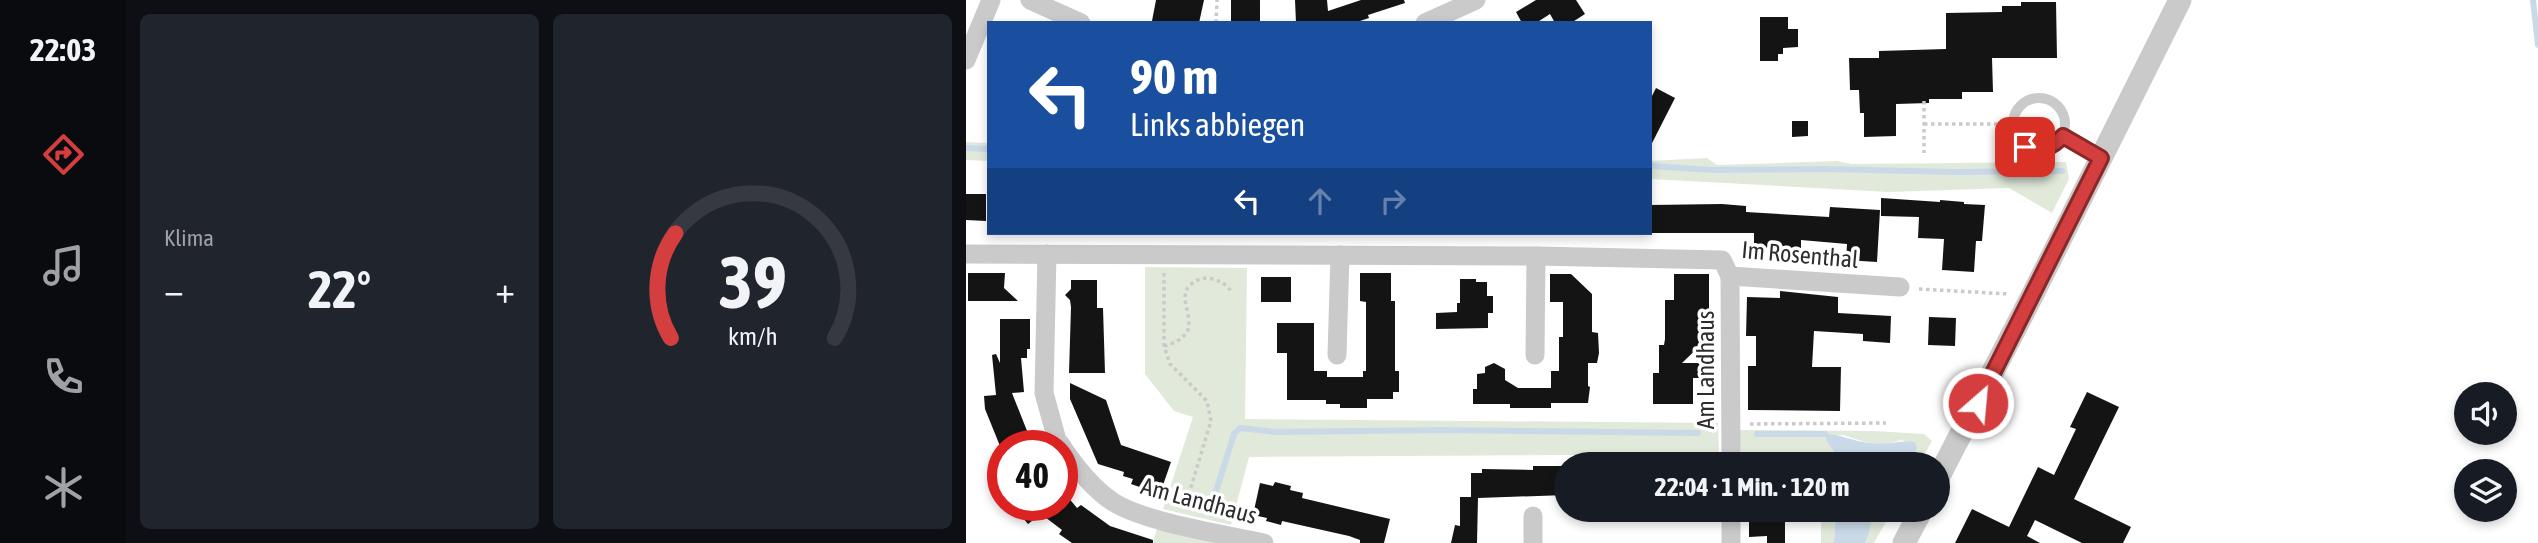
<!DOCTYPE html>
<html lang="de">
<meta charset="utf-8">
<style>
body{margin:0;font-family:"Asap Condensed",sans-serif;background:#20242c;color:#f1f3f6;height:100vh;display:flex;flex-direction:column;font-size:26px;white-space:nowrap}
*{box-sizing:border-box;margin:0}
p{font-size:23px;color:#9ea1a6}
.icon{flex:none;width:38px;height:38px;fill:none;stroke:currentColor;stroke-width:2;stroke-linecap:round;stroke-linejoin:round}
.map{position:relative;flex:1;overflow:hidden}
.side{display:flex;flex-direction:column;gap:14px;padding:14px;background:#0d0f14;width:840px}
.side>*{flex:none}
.guide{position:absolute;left:21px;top:21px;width:665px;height:214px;border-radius:0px;box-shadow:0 4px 10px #0003;background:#1a4fa0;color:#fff;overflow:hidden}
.buttons{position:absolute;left:1488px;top:382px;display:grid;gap:14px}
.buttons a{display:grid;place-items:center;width:63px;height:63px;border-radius:50%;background:#171b24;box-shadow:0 4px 10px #0003;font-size:35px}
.speed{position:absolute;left:21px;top:430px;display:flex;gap:14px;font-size:35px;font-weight:700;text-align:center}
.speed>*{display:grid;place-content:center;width:91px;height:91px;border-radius:50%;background:#171b24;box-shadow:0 4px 10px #0003;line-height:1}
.speed .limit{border:10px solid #d22;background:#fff;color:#111}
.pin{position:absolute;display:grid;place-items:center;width:60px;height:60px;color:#fff;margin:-30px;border-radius:14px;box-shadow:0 4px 10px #0006}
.me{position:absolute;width:77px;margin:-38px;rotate:27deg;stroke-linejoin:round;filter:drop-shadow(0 0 5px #0008)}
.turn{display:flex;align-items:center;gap:24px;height:147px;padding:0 28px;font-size:32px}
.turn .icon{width:91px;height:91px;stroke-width:2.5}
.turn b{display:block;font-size:49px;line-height:60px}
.lanes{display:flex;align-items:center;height:66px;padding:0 28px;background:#0003;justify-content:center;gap:35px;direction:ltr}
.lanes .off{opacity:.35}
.big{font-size:52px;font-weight:700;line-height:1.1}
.side .card{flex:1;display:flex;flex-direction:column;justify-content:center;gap:10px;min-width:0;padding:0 24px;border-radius:10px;background:#20242c}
.side .dial{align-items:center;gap:0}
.dial svg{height:182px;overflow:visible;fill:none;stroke:#363941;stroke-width:7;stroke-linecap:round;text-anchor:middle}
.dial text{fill:#f1f3f6;stroke:none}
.heat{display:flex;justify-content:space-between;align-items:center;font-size:38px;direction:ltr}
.side .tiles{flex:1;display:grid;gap:14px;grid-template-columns:repeat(2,1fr)}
.trip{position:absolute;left:588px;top:452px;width:396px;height:70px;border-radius:35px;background:#171b24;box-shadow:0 4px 10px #0003;font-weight:700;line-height:70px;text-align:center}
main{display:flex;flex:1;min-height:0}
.menu{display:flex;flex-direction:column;width:126px;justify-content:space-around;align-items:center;background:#090b0e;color:#9ea1a6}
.menu .icon{width:49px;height:49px}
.menu .selected{color:#d43e3e}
.menu b{font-size:32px;color:#f1f3f6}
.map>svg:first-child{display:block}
.green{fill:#e1e9db}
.water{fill:#c9d9e7}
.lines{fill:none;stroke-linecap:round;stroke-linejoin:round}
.stream{stroke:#c9d9e7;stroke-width:6}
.building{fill:#141414}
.path{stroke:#cacaca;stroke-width:3.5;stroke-dasharray:3.5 3.5;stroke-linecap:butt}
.service{stroke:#cacaca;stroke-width:10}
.minor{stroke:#cacaca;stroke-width:19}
.tertiary{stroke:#cacaca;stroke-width:23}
.route-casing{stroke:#8a2828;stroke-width:18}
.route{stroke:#d43e3e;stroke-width:12}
.labels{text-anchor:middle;stroke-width:7;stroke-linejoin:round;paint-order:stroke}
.street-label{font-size:24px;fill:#2d2d2d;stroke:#fff}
</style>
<main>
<nav class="menu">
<b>22:03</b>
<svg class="icon selected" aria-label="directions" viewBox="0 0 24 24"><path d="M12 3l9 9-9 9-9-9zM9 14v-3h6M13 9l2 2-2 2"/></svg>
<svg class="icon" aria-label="music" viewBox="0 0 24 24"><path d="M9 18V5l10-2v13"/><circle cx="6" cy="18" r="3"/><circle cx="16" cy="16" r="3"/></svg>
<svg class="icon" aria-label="phone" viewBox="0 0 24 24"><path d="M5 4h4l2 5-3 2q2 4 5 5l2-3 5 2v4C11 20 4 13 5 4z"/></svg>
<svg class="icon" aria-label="climate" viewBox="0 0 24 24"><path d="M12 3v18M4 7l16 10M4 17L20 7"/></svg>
</nav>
<section class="side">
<div class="tiles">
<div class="card"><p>Klima</p>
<div class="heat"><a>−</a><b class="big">22°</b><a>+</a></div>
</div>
<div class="card dial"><svg viewBox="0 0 100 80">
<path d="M14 69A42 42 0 1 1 86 69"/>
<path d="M14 69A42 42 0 0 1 16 23" stroke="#d43e3e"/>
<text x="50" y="56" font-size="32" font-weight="700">39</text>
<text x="50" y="72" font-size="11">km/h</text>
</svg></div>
</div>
</section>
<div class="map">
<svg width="1572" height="543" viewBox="0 0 1572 543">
<rect width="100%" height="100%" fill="#fff"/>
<g class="green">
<path d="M0 142 23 143V161L0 160Z"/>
<path d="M741 158 751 165 871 161 886 164 1100 162 1103 179 1086 213 1043 188 922 192 684 179V161Z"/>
<path d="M179 267 281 268 279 419 752 423 753 454 283 457 265 525 197 509 227 417 208 411 179 374Z"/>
<path d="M772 430 908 431 958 434 966 441 953 464H943L951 448 936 440 920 444H905L877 435 859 438 873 459 872 464H855V458L772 457Z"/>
<path d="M855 509H870L868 543H855Z"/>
<path d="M909 509H927L908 543H899C905 532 904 521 909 509Z"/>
<path d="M191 528 259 543H187Z"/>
</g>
<g class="water">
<path d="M859 434C877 435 887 441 903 443 919 446 933 440 949 442L951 448 943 464H872C873 452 859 445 859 434Z"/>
<path d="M870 509H909C904 521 905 532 899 543H868Z"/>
</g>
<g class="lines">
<g class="stream">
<path d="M1567 0 1572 45"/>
<path d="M0 148 23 149"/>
<path d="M684 166 747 170 858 169 989 172 1096 171"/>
<path d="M791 434H859"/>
<path d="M247 501 268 434 274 428 310 432 475 430 732 433"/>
</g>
</g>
<g class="building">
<path d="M190 0H238L233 23 186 21Z"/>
<rect x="265" y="0" width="29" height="23"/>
<path d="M329 0H361L362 11 395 0H438L439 3 402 15 403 18 388 23H330Z"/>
<path d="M570 0H610L619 14 605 23H589L584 14 570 23H556L550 12Z"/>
<path d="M1055 2H1090L1091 58H1026L1027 92H996V99H963V103L930 104V136L898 137V113H894L893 90H884L883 58H913V51L980 49V13L1036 12V6H1055Z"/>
<path d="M794 17H822V29H832V47L817 48V54H812V61H794Z"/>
<path d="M690 88 709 98 684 147V100Z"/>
<path d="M826 121H842V136L826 137Z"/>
<path d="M0 194H20V221L0 220Z"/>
<path d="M915 198 974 202V200L998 202V204L1019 205 1016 241H1010L1008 272 976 270 978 239 952 238 953 217 915 216Z"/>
<path d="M756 204 780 206V212L863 217 864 207 914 210 911 262 880 260 881 244 835 240V250L788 247V233H684V205Z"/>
<path d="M2 273H39L38 288 52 301H2Z"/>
<path d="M394 273H425V301H429V371H433V392H427V399H401V408H374V404H360V400H321V353H311V323H348V371H361V377H397V371H400V302L394 301Z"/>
<path d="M584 274H605L626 294V332L632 333 633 353 631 363H622V386L624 387 622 403H585V408H544V404H507V389H511V374L519 373V367L528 363 539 369V380L552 388H585V371H593V337H597V302H584Z"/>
<path d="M708 274H743V337L716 363H740L741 378H727V404H687V373H693V345H698L699 339V300H708Z"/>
<rect x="295" y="277" width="30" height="25"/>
<path d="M494 279H510V282H521V296H527V313H522V328L470 329V313L491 312V303H494Z"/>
<path d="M105 280H131V308H137L139 373H103L105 307 104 300 99 295 105 289Z"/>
<path d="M814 291 872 297V313L925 316 924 343 897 341V334L848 331 846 367H875L874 411 782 410V366H790V336H780L781 297 814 298Z"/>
<path d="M963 317 990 318 989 346 962 345Z"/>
<path d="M34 319H64V349H61V358H55L58 392 46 393 67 446H34L19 409 18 396 30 395 26 355 30 354 34 363Z"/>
<path d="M104 383 140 400 155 445 205 462 196 488 186 485 185 491 165 484 167 479 157 476 158 472 132 464 104 399Z"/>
<path d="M1121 392 1153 407 1108 499 1165 527 1157 543H1116L1069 520 1061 536 1074 543H989L1006 509 1043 527 1072 467 1088 475 1110 429 1104 427Z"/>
<path d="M567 466H600V495L512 498 511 543H485L489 525 494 526V497H505V473H516V469L567 470Z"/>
<path d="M309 482 325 486 324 490 337 493 336 498 424 519 418 543H394V540L383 536 316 521 315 525 300 521 301 518 287 515 294 483 307 486Z"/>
<path d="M96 490 111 508 115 505 144 526 187 540V543H106L93 534 96 530 75 514 62 524 47 506H96Z"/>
<path d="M783 509H819V543H801V536L783 537Z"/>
</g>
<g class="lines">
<g class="path">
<path d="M250 23 251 0"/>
<path d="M958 101V153"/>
<path d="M958 124H1046"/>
<path d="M198 273V346L204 364 241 401 245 421 219 507"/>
<path d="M953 289 1043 294"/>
<path d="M198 346C206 344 216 340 221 332 229 316 208 294 228 282 234 278 242 277 249 280 257 282 262 286 266 293"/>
<path d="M784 424 920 423"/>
</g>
<g class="service">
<circle cx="1073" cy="124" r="26"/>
<path d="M1097 136 1135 158"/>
</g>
<g class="minor">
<path d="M64 0 115 23"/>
<path d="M459 23 510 0"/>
<path d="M0 60 25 0"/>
<path d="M0 254 570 256 756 260 764 276 934 287"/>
<path d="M81 254 78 393 91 440 96 446"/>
<path d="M764 276 765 464"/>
<path d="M371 355 374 255"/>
<path d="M569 355 570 256"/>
<path d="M96 447C111 468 126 488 147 502 181 523 257 534 298 543"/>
<path d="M765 509V543"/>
<path d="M567 516V543"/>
</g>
<g class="tertiary">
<path d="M971 480 1066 296 1214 0"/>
<path d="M938 543 956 509"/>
</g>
</g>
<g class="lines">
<g class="route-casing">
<path id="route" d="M1012 403 1135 158 1097 136C1085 149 1076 151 1059 147"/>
</g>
<use href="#route" class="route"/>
</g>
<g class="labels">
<g class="street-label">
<text transform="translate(834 255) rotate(5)" y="8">Im Rosenthal</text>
<text transform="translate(740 370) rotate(-90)" y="8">Am Landhaus</text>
<text transform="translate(233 501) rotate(15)" y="8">Am Landhaus</text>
</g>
</g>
</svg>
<div class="buttons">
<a><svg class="icon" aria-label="sound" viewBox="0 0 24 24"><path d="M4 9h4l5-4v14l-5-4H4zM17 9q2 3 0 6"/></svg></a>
<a><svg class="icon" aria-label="layers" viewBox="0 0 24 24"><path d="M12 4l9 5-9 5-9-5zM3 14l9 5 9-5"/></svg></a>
</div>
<div class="speed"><div class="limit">40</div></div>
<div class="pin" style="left:1059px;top:147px;background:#d93025"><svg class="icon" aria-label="arrive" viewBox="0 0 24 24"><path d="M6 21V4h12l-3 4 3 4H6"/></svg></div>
<svg class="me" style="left:1012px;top:403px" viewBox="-20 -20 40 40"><circle r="17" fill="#d43e3e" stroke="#fff" stroke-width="3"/><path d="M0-11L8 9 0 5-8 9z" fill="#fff"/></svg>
<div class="trip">22:04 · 1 Min. · 120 m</div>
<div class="guide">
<div class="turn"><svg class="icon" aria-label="left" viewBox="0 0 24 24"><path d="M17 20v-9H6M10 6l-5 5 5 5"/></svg><div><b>90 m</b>Links abbiegen</div></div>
<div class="lanes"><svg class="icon" aria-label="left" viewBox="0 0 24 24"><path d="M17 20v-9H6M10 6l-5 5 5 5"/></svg><svg class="icon off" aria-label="ahead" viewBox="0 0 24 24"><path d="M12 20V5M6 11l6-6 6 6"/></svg><svg class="icon off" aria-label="right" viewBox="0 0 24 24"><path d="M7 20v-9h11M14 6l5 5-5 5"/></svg></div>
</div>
</div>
</main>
